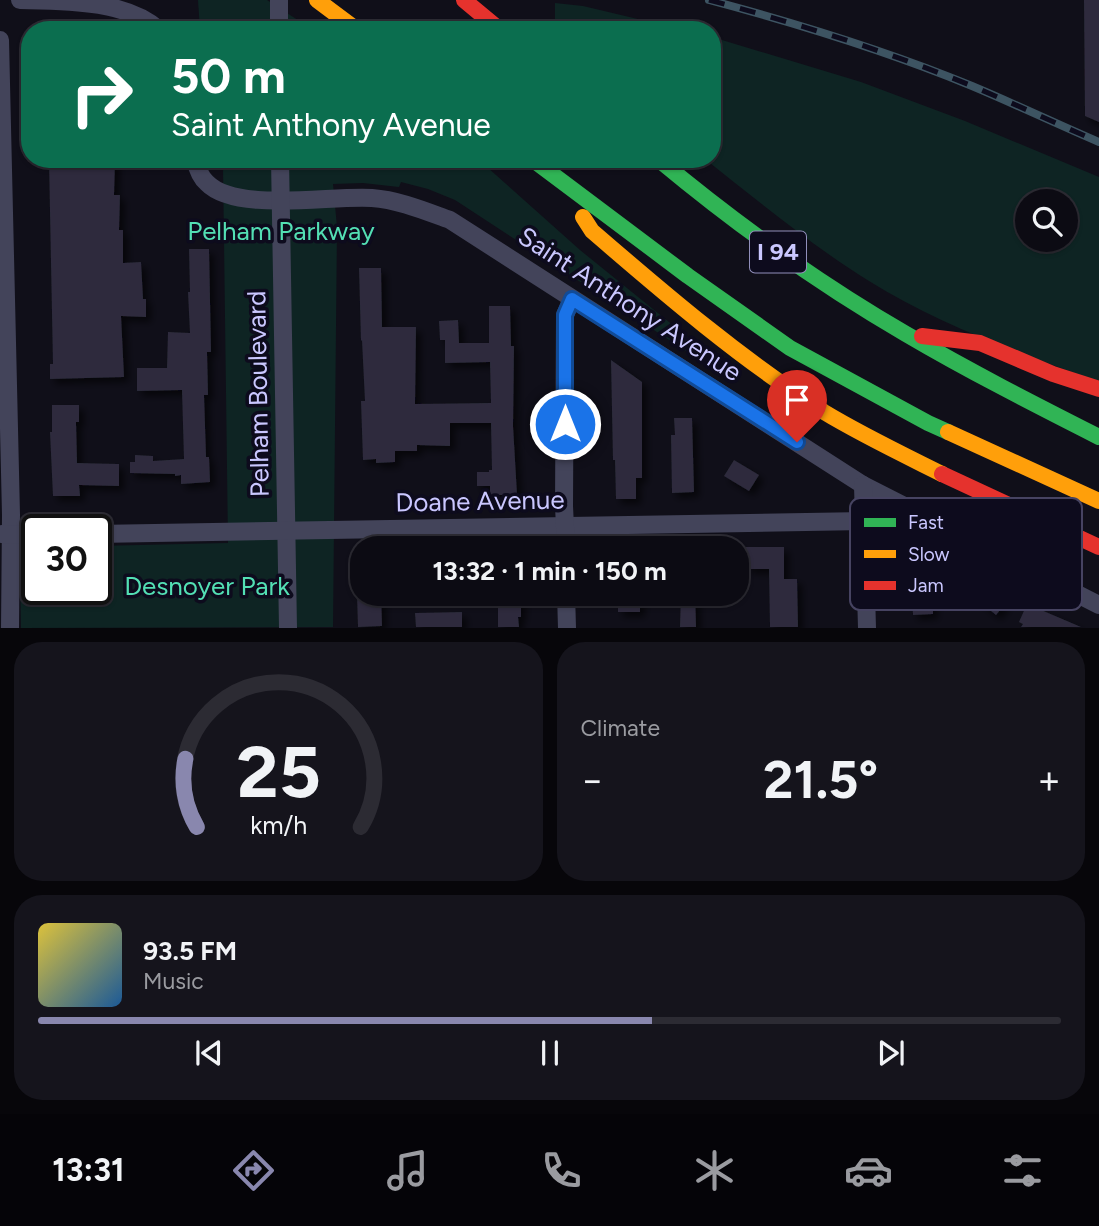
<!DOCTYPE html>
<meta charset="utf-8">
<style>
body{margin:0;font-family:Figtree,sans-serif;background:#15141c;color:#f1f3f6;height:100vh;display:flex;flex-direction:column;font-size:26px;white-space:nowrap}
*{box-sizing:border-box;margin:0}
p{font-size:23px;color:#9a9ba0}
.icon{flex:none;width:38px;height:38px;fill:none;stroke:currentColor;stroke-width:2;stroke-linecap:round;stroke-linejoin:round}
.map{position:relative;height:628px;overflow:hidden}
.drawer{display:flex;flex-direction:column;gap:14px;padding:14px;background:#07060a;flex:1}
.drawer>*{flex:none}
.guide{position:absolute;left:21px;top:21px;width:700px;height:147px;border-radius:28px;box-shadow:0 2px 5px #0004,0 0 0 2px #2c2b33;background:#0b6e4f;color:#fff;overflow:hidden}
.tools{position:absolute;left:1015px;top:189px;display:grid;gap:14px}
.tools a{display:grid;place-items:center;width:63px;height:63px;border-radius:50%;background:#0c0b13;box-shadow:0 2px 5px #0004,0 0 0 2px #2c2b33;font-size:35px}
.speed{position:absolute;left:21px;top:514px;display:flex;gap:14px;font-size:35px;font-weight:700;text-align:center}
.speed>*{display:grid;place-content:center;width:91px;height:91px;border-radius:50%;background:#0c0b13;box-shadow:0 2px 5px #0004,0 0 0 2px #2c2b33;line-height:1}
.speed .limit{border:4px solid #111;border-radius:10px;background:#fff;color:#111}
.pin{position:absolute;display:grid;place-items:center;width:60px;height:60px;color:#fff;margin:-72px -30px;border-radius:50% 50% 50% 0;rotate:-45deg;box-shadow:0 0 7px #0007}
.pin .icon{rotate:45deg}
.me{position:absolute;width:77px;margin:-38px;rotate:0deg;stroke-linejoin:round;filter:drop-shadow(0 0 5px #0008)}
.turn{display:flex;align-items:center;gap:24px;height:147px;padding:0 35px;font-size:32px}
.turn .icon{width:91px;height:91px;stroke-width:2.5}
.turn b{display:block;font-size:49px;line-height:60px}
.big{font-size:52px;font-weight:700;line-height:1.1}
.drawer .tile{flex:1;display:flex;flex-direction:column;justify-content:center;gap:10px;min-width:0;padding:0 24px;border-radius:28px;background:#15141c}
.drawer .dial{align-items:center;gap:0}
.dial svg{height:182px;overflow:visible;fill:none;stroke:#2c2b33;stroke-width:7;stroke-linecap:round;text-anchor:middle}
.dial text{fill:#f1f3f6;stroke:none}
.song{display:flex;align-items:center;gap:21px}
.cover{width:84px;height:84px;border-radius:10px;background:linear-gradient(135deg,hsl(50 70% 55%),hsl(210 70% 35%))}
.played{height:7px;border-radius:4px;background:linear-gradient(90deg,#8987ae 60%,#2c2b33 60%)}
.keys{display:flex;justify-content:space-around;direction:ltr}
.heat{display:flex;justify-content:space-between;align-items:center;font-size:38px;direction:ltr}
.drawer .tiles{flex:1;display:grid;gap:14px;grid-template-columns:1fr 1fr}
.tile:last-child{grid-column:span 2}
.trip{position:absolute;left:350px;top:536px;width:399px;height:70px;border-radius:28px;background:#0c0b13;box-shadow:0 2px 5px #0004,0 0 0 2px #2c2b33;font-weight:700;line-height:70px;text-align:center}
.dock{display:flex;height:112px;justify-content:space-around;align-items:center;background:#050408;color:#9a9ba0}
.dock .icon{width:49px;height:49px}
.dock .active{color:#8987ae}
.dock b{font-size:32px;color:#f1f3f6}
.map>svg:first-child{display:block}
.green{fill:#0e2423;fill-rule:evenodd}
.building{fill:#2d2c3c;filter:url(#shadow)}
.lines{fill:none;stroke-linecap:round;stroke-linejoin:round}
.street{stroke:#43445a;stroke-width:18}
.fast{stroke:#30b455;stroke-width:16}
.slow{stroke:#ff9f0a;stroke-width:16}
.jam{stroke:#e5322d;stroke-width:16}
.rail-casing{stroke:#3d5462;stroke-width:8}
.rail{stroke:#0d0b1d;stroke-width:5;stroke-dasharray:16;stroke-linecap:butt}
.route-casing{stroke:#114b97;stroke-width:18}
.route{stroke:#1a73e8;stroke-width:12}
.labels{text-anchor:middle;stroke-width:7;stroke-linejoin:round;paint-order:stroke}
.shield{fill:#0d0b1d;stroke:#918fbb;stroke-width:2}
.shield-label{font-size:24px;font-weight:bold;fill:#cac7ff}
.park-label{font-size:26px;fill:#53dfb4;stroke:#0d0b1d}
.street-label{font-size:26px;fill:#cac7ff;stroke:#0d0b1d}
.key{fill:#0d0b1d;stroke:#464361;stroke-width:2}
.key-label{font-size:19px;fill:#cac7ff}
</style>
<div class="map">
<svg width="1099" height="628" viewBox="0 0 1099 628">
<defs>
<filter id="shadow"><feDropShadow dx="5" dy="5" stdDeviation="3.5" flood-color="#0009"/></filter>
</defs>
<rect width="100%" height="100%" fill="#100f19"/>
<g class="green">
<path d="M198 0H267L313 30H200Z"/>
<path d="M555 3 583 6 684 30H555Z"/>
<path d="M712 37 861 82 965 121 1099 177V382C1020 353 941 326 869 281 811 245 758 201 705 159H712ZM1027 201H1066V240H1027Z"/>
<path d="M218 159H478L580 250 690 339 686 351 455 200 428 189 401 182 399 187 363 183 333 184 337 227 333 627 21 628 20 568C22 558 26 551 37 547V590H96V546L228 543 223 166Z"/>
</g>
<g class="building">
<path d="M1084 0H1099V122L1085 116Z"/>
<path d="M96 159H115L114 195H120L119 230H123V263L141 262 143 299H146V317L121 316 124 377 50 379V364H53L49 160Z"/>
<path d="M189 249H209L211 352H207L208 395H204L206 457H209L210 482 181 484V475L175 476V474L130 473V462H135V455L153 456V461L184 459 182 390 137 391V368H167L168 332 190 333 188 292H190Z"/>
<path d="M359 268H381L382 327H416L415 404 491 403 490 362 445 363V340H440L439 321 458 320 459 343H489V306H510L511 346H514L513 426 517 495H490V486H477V472H489V470H492L491 423H450V446L417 445V451H395V462L376 463V459L363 460 361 401H365L362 340 361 341Z"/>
<path d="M611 360 642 382V478H636V499H616L615 460H613Z"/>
<path d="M52 405H79V422H76L77 463 119 464V486L79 485 80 496H53L50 432H52Z"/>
<path d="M674 418H692L694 492 672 493 671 435H675Z"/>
<path d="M734 460 759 475 749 491 724 476Z"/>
<path d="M746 547H784V579H797L798 627H770L769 569H747Z"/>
<path d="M988 589 1005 604 996 615 978 600Z"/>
<path d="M498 593H521V617H518L519 627H498Z"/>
<rect x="618" y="593" width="22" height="19"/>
<path d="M681 593H695L696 627H680Z"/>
<path d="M912 593H933V614L913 615Z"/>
<path d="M357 595H381L382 626 358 627Z"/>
<path d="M1027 604 1081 627H1021L1023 624 1019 622Z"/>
<path d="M462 612V627H416L415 613Z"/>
</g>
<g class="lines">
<g class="street">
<path d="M20 0C65 1 126 0 159 30"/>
<path d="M279 0V30"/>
<path d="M0 40 11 515 10 628"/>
<path d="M195 159C197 168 200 177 207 183 236 213 331 195 372 198 399 200 425 211 450 220L863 485 1099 605"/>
<path d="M280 159 288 628"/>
<path d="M863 485 867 628"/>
<path d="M2 534 37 535"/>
<path d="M96 534 865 521"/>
<path d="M566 548 564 506 565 315 572 299"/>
<path d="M566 593 567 628"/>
</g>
<g class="fast">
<path d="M532 159 688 276 790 348 928 423 948 432"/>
<path d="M658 159C736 224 818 283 906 334 969 371 1034 404 1099 437"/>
</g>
<g class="slow">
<path d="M317 0 357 30"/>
<path d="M583 217 592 231C666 295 741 359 824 412 862 435 902 454 942 474"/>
<path d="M948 432 1099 501"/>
</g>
<g class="jam">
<path d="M464 0 500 30"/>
<path d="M922 336 980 343 1053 374 1099 389"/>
<path d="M942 474 1099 547"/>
</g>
<g class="rail-casing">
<path id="rail" d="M709 0C799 24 887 51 972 86 1015 104 1057 124 1099 142"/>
</g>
<use href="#rail" class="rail"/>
</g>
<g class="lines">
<g class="route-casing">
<path id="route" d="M565 424V315L572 299 797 442"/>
</g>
<use href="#route" class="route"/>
</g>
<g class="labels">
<rect class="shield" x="750" y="231.5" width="56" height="41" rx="5"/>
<g class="shield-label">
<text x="778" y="260">I 94</text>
</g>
<g class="park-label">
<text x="281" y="240">Pelham Parkway</text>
<text x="207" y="595">Desnoyer Park</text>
</g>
<g class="street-label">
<text transform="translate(630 304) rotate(33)" y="9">Saint Anthony Avenue</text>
<text transform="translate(258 394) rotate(-91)" y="9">Pelham Boulevard</text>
<text transform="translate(480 501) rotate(-1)" y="9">Doane Avenue</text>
</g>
</g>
<rect x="850" y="498" width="232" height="112" rx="10" class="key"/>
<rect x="864" y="518" width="32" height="9" fill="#30b455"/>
<rect x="864" y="550" width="32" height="8" fill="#ff9f0a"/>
<rect x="864" y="581" width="32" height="9" fill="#e5322d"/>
<g class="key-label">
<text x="908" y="529">Fast</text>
<text x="908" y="561">Slow</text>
<text x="908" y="592">Jam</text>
</g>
</svg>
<div class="tools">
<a><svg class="icon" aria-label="search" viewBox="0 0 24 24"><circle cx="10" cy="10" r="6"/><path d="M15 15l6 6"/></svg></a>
</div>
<div class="speed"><div class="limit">30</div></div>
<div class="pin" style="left:797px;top:442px;background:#d93025"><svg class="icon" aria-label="arrive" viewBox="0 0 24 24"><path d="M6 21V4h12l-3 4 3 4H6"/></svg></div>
<svg class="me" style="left:565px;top:424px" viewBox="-20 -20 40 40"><circle r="17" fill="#1a73e8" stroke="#fff" stroke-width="3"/><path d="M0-11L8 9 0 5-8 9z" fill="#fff"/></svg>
<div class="trip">13:32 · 1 min · 150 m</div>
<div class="guide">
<div class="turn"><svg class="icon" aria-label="right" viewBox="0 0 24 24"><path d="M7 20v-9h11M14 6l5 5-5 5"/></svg><div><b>50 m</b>Saint Anthony Avenue</div></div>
</div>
</div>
<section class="drawer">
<div class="tiles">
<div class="tile dial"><svg viewBox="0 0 100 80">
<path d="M14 69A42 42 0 1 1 86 69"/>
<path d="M14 69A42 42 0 0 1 9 39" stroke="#8987ae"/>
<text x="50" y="56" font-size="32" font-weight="700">25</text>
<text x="50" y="72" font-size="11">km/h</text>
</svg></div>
<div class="tile"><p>Climate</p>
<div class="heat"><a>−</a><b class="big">21.5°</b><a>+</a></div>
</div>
<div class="tile">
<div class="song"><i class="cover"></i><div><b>93.5 FM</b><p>Music</p></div></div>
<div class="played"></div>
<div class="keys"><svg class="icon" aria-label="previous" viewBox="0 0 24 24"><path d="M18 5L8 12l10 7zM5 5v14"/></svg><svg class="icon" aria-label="pause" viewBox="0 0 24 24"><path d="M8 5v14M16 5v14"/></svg><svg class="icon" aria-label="next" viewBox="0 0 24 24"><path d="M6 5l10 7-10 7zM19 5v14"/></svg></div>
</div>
</div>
</section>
<nav class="dock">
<b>13:31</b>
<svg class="icon active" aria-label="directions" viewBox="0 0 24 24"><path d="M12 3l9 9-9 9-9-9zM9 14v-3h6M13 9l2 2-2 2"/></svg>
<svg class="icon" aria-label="music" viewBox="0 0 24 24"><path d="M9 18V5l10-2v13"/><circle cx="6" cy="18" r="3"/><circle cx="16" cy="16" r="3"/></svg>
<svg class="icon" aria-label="phone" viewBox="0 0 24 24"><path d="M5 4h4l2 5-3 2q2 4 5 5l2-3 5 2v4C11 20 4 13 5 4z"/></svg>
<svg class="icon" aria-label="climate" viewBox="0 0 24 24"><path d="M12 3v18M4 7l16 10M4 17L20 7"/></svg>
<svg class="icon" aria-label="car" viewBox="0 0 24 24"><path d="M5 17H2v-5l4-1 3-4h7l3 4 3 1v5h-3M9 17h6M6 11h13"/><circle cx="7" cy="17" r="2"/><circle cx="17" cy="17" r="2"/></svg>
<svg class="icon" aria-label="filters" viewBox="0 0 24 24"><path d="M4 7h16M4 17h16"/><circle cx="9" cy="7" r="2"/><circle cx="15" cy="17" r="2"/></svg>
</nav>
